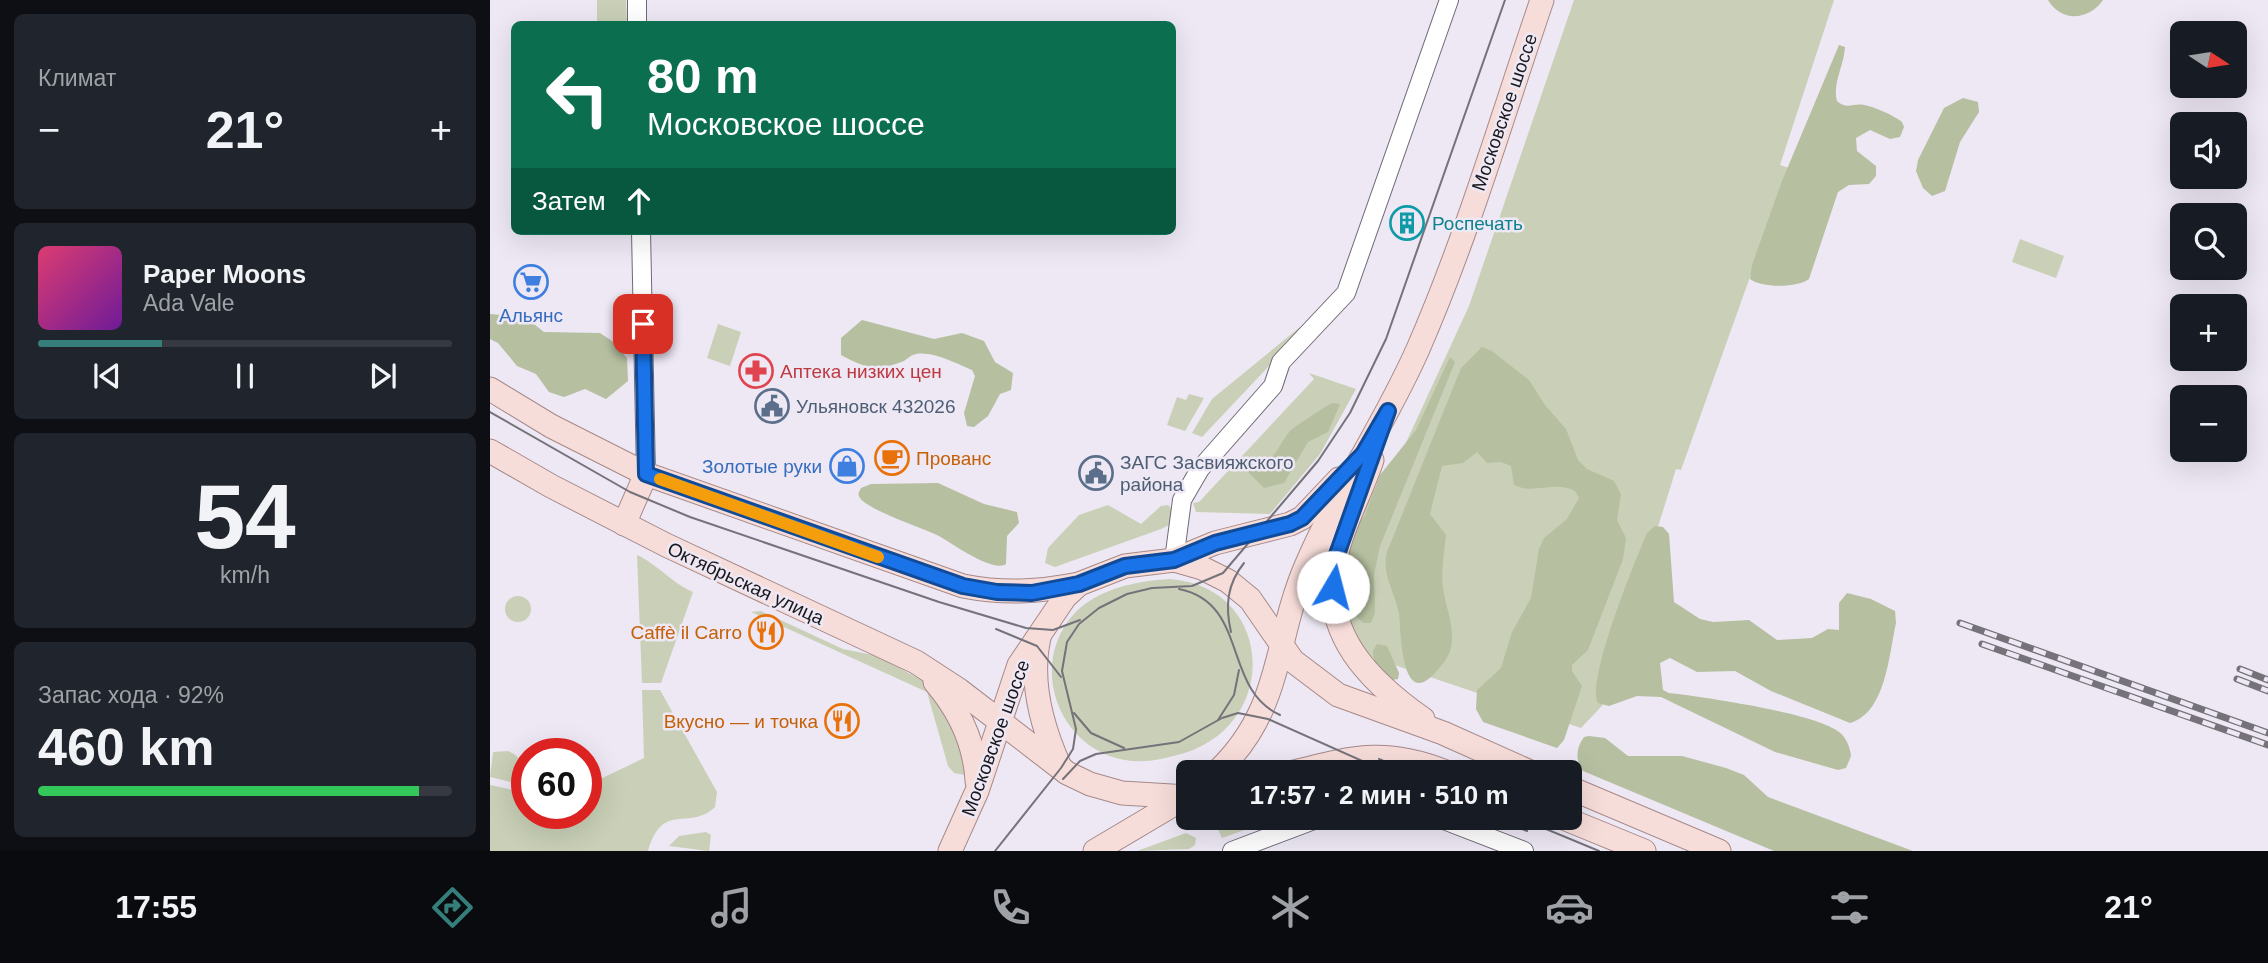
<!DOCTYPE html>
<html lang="ru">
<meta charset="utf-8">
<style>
body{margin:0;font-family:Arial,sans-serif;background:#20242c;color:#f1f3f6;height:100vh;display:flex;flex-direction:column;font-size:26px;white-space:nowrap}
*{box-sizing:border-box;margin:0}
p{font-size:23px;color:#9ea1a6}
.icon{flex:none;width:38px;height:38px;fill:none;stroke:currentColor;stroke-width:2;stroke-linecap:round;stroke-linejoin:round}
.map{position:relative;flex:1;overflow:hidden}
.drawer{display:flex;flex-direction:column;gap:14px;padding:14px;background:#0d0f14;width:490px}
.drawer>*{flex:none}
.hud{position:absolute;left:21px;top:21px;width:665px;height:214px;border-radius:10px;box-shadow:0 7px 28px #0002;background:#0b6e4f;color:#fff;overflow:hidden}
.needle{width:46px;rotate:102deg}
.fabs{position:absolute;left:1680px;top:21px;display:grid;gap:14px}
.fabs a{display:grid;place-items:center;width:77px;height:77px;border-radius:10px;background:#171b24;box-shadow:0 7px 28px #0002;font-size:35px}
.speed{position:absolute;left:21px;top:738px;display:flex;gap:14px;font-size:35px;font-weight:700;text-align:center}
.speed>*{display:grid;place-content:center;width:91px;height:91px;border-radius:50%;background:#171b24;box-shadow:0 7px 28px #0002;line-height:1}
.speed .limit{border:10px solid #d22;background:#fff;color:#111}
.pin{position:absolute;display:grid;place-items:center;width:60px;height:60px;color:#fff;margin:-30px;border-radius:14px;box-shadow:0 4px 10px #0006}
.me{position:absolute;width:77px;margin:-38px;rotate:8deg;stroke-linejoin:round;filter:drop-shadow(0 0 5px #0008)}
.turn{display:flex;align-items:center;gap:24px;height:147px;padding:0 21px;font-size:32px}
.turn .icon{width:91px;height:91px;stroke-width:2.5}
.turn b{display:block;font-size:49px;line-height:60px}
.then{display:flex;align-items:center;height:66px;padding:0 21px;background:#0003;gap:14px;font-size:26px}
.big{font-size:52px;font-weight:700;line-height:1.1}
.drawer .widget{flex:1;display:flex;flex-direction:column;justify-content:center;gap:10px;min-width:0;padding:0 24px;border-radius:10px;background:#20242c}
.drawer .dial{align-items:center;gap:0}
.dial b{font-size:91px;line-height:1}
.song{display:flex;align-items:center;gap:21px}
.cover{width:84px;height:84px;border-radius:10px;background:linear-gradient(135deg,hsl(340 70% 55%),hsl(280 70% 35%))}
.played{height:7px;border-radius:4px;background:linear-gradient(90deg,#367e7b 30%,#363941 30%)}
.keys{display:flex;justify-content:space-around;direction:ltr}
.heat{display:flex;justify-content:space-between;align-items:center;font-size:38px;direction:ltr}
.charge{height:10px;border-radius:5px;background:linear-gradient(90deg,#34c759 92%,#363941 0)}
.trip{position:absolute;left:686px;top:760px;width:406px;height:70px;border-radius:10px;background:#171b24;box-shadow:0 7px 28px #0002;font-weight:700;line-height:70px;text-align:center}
.tabs{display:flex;height:112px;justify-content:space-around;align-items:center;background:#090b0e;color:#9ea1a6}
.tabs .icon{width:49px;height:49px}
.tabs .active{color:#367e7b}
.tabs b{font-size:32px;color:#f1f3f6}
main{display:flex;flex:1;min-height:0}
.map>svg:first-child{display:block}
.green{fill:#c9d0b7}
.forest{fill:#b6bfa0}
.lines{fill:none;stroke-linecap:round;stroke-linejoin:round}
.minor-casing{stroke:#6f6b76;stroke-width:20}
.major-casing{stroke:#a68988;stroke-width:25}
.minor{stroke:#fff;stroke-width:18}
.major{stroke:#f7ddda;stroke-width:23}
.tram{stroke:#75727a;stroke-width:2}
.rail-casing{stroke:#75727a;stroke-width:7}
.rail{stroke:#ede8f4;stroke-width:4.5;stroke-dasharray:13;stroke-linecap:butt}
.route-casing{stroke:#114b97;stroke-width:18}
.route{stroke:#1a73e8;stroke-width:12}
.slow{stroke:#f59e0b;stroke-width:12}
.labels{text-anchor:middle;stroke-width:5;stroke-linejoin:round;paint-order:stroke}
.street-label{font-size:19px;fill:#1a181d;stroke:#ede8f4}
.culture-label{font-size:19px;fill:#0d838f;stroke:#ede8f4;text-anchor:start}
.shop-label{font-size:19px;fill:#366cbe;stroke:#ede8f4}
.health-label{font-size:19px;fill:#be3a42;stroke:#ede8f4;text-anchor:start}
.service-label{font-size:19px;fill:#4e5e75;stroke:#ede8f4;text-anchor:start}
.food-label{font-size:19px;fill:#c56008;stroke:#ede8f4;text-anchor:end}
</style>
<main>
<section class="drawer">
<div class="widget"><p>Климат</p>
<div class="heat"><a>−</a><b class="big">21°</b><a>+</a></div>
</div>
<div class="widget">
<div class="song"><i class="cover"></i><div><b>Paper Moons</b><p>Ada Vale</p></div></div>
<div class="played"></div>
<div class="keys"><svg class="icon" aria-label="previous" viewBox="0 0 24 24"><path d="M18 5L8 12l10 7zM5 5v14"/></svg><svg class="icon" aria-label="pause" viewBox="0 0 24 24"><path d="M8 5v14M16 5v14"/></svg><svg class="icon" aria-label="next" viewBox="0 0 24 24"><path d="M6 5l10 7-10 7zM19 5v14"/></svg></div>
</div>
<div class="widget dial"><b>54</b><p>km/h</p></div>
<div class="widget"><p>Запас хода · 92%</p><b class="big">460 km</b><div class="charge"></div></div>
</section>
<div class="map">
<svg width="1778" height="851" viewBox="0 0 1778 851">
<rect width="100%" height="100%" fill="#ede8f4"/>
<g class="green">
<path d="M107 0H136L137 24H107Z"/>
<path d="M1084 0H1344L1290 165 1299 168 1191 470 1186 469 1143 607 1125 692 1091 728 872 654 854 614 848 572 870 510 914 447 979 306Z"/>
<path d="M1530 239 1574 256 1566 278 1522 262Z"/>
<path d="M228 324 251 332 240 366 217 358Z"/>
<path d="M810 327 813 330 712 437 702 433 722 399Z"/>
<path d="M819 373 866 389 830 454 780 514 706 512 703 503 709 502 824 379Z"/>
<path d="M699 394 714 398 695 431 677 425 687 397 696 400Z"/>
<path d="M618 505 651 524 671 506 678 505 684 511 681 524 671 529 565 567 555 563 558 548 589 515Z"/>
<path d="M147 555C170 566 179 581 203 592L171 683H152Z"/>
<path d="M680 579C786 587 792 729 687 755 669 760 653 763 635 760 569 749 538 666 583 615 606 589 646 581 680 579Z"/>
<circle cx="28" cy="609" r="13"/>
<path d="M271 611 353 649 388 656 440 685 468 723 476 769 474 775 464 773 458 766 437 692 261 612Z"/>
<path d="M152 690H170L227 792 225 807C198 832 173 800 158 851H0V785L37 793V814H96V786L154 758Z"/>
<path d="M18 751C33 757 37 771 37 786L0 777 3 752Z"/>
<path d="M741 817H790L732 838 726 825Z"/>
<path d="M216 832 221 835 219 851 179 846 189 836Z"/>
<path d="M696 833 706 838 705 845 699 849 647 851Z"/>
</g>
<g class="forest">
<path d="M1558 0H1613C1599 20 1572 23 1558 0Z"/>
<path d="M1349 45 1355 47C1354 66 1342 84 1347 101 1357 110 1363 103 1374 105 1385 107 1403 115 1412 122L1414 127 1410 137 1400 139 1380 130 1366 138 1367 151 1386 166V176L1379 184 1359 185 1348 192 1319 279C1308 288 1271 288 1260 279L1262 265 1292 181Z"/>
<path d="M1473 98 1488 102 1489 112 1470 142 1455 191 1442 196 1433 188 1426 171 1428 160 1454 108Z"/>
<path d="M0 314 35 317 54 332 110 333 122 341 137 358 138 381 116 399 95 389 74 397 59 392 46 374 27 366 8 343 0 339Z"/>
<path d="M372 320 444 339 472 333 494 341 505 362 523 373 521 390 510 394 498 416 484 427 477 426 474 413 485 376 482 370C467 364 439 349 423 355 420 356 417 359 414 361 386 372 375 368 351 355V338Z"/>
<path d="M992 347 1002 351 1039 380 1055 405 1076 429 1088 460 1097 469 1124 481 1131 494 1127 520 1136 538 1133 559 1098 650 1082 665V671L1092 686 1074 740 1067 748 993 722 986 709 987 690 1011 668 1022 632 1041 598 1049 549 1054 538 1077 519 1089 498 1085 491C1065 480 1044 495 1024 485L1021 466 1011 462 997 463 987 452 973 463 952 466 940 514 956 535C954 554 950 574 954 594 957 610 965 630 961 647 959 658 951 666 944 674 910 710 911 626 909 614 905 592 891 574 897 552L971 368Z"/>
<path d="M960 357 965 362 890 546 884 575 885 613 881 623H874L860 612 852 587 863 530 875 515 890 475 926 430Z"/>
<path d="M842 403 850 404 838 432 818 442 794 483 774 488 758 472 760 465C789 461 784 450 800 431 804 427 836 406 842 403Z"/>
<path d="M448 483 494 504 527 512 529 523 517 536 516 564C503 573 463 544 449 536 433 528 378 510 370 498 367 494 369 492 371 488L381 484Z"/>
<path d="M1165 526 1173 527 1179 534 1184 602 1210 619 1223 622 1259 620 1287 640 1322 638 1338 629 1349 630V603L1357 593 1381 599 1405 611 1406 623C1399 654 1396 713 1360 723L1281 691 1245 671 1207 672 1180 658 1170 663 1173 690 1179 693C1214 697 1324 713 1349 732 1356 737 1360 747 1361 756L1356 768 1348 770 1285 752 1171 697 1147 696 1119 706 1108 703C1096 680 1145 561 1157 533Z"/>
<path d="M887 644 897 646 909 673 908 679 902 680 884 666 883 651Z"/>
<path d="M1099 736 1115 738 1138 756H1192L1236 768 1254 775 1278 797 1423 851H1284L1093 771C1085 761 1086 747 1094 737Z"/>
</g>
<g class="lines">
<g class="minor-casing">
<g id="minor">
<path d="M147 0V24"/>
<path d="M151 231 156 474"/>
<path d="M684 560 692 500 710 469 783 386 791 362 856 293 959 0"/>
<path d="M946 817 1034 851"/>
<path d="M742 851 832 817"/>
</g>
</g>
<g class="major-casing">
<g id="major">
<path d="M0 389 61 426 156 474 473 586C514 594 548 592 589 584"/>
<path d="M0 451 61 486 176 545 426 662 469 690 577 773 600 784 632 793 698 797"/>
<path d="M882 460C871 493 852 526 845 561 831 634 879 681 933 719"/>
<path d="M134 524 156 474"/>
<path d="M684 560 712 568 738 581 760 599 803 661 848 695 953 733 1040 772"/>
<path d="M549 638C539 682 552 727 570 767"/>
<path d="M445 682C469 710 485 744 487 781"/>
<path d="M727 772C794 708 783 643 816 566 848 491 895 424 928 349 977 237 1012 117 1052 0"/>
<path d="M804 772C864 757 896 748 956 772"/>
<path d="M1080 788 1229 851"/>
<path d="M1071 817 1154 851"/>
<path d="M460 851 487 791 529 665 575 597 589 584 635 566 684 560 725 543 800 524 812 518 849 479"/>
<path d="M605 851 696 797"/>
</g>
</g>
<use href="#minor" class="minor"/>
<use href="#major" class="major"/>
<g class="tram">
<path d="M0 412 140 492 200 517 449 602 536 628 563 630 590 620"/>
<path d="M689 589C759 603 732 689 790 715"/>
<path d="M506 629 547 646 571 677"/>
<path d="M741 632C735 606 737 584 754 563"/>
<path d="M584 713 601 733 634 748"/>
<path d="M728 720 744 695 749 670"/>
<path d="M889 759 919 772"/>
<path d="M573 779 590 761 606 754 689 742 732 718 748 713 778 719 897 772"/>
<path d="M1004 817 1037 831"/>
<path d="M1027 817 1109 851"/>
<path d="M505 851 571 768 583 749 586 729 572 671 577 642 589 624 609 608 637 594 662 588 702 586 733 573 828 461 860 413 896 339 1015 0"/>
</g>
<g class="rail-casing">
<g id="rail">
<path d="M1470 623 1778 733"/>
<path d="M1492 644 1778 745"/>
<path d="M1750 669 1778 680"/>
<path d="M1747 679 1778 691"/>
</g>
</g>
<use href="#rail" class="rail"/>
</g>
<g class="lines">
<g class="route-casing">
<path id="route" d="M153 324 156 474 473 586 507 592 542 593 589 584 635 566 684 560 725 543 800 524 812 518 873 454 898 411 845 560 843 587"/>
</g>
<use href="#route" class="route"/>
<path class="slow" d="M170 479 388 557"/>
</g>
<defs>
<g id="building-ring" transform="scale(1.75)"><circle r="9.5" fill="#ede8f4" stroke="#0f9aa8" stroke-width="1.5"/><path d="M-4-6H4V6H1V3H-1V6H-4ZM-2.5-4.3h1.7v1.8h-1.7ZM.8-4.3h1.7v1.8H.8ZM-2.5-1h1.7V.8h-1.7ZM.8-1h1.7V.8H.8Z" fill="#0f9aa8"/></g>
<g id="supermarket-ring" transform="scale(1.75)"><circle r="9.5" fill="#ede8f4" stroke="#3f7fe0" stroke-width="1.5"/><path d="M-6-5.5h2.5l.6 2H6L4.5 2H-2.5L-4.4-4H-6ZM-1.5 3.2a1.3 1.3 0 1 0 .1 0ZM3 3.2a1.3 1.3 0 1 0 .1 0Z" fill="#3f7fe0"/></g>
<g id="pharmacy-ring" transform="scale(1.75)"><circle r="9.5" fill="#ede8f4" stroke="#e0444e" stroke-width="1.5"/><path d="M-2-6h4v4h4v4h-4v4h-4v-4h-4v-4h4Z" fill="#e0444e"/></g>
<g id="civic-ring" transform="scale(1.75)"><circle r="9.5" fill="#ede8f4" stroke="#5c6f8a" stroke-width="1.5"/><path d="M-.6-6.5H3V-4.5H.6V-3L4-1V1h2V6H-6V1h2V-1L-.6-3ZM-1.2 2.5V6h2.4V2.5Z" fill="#5c6f8a"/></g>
<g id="cafe-ring" transform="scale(1.75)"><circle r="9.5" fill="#ede8f4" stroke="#e8710a" stroke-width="1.5"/><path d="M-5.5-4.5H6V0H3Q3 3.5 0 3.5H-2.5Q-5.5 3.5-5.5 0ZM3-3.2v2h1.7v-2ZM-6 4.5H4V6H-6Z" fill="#e8710a"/></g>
<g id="shop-ring" transform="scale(1.75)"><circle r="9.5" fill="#ede8f4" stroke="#3f7fe0" stroke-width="1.5"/><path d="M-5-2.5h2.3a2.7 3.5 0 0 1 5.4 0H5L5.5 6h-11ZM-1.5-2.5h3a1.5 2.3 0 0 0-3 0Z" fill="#3f7fe0"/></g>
<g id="restaurant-ring" transform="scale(1.75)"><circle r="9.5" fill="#ede8f4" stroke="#e8710a" stroke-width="1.5"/><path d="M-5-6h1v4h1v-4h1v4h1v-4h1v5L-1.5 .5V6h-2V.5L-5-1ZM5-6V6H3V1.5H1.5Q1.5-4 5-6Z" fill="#e8710a"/></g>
</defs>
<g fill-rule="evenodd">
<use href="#building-ring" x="917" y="223"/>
<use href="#supermarket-ring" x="41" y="282"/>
<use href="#pharmacy-ring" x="266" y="371"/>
<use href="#civic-ring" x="282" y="406"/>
<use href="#cafe-ring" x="402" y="458"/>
<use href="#shop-ring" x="357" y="466"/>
<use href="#civic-ring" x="606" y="473"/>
<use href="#restaurant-ring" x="276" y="632"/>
<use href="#restaurant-ring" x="352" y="721"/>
</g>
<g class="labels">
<g class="street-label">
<text transform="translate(1014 112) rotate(-71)" y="7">Московское шоссе</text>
<text transform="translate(256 583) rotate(25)" y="7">Октябрьская улица</text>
<text transform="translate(505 738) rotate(-70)" y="7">Московское шоссе</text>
</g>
<g class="culture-label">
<text x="942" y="230">Роспечать</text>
</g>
<g class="shop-label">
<text x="41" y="322">Альянс</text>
<text x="332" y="473" text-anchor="end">Золотые руки</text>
</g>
<g class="health-label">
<text x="290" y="378">Аптека низких цен</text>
</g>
<g class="service-label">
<text x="306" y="413">Ульяновск 432026</text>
<text x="630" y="469">ЗАГС Засвияжского<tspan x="630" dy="22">района</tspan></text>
</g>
<g class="food-label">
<text x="426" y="465" text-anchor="start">Прованс</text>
<text x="252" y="639">Caffè il Carro</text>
<text x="328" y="728">Вкусно — и точка</text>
</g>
</g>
</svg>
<div class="fabs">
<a><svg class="needle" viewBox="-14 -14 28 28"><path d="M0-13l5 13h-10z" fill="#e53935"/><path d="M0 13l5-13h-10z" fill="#9ea1a6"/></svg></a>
<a><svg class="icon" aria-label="sound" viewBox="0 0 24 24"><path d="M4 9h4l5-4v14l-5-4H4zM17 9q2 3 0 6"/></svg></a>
<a><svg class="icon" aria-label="search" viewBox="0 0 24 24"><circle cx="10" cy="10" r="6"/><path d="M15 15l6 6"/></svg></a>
<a>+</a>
<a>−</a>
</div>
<div class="speed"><div class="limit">60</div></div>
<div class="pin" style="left:153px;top:324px;background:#d93025"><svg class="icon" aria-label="arrive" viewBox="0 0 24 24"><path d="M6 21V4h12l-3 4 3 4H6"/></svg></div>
<svg class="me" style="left:843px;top:587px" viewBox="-20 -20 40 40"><circle r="19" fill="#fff"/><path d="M0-13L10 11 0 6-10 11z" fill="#1a73e8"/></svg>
<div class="trip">17:57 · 2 мин · 510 m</div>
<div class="hud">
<div class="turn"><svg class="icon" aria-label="left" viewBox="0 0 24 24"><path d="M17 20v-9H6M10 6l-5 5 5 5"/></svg><div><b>80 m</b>Московское шоссе</div></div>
<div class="then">Затем<svg class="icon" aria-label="ahead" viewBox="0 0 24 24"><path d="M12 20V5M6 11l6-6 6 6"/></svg></div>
</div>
</div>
</main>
<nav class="tabs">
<b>17:55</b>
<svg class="icon active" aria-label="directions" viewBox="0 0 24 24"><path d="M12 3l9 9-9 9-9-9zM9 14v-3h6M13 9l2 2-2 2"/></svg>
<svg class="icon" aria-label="music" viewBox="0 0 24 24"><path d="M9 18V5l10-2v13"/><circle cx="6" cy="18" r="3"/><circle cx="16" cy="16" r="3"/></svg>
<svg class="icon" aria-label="phone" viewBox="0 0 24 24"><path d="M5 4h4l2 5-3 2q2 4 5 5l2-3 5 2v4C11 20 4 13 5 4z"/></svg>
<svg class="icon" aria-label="climate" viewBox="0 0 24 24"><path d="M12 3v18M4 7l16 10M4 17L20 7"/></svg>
<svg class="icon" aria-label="car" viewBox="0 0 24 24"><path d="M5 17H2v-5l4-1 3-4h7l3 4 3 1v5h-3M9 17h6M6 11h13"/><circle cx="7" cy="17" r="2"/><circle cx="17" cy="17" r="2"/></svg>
<svg class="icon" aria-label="filters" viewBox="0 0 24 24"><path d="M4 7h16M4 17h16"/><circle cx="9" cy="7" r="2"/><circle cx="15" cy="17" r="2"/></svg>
<b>21°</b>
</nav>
